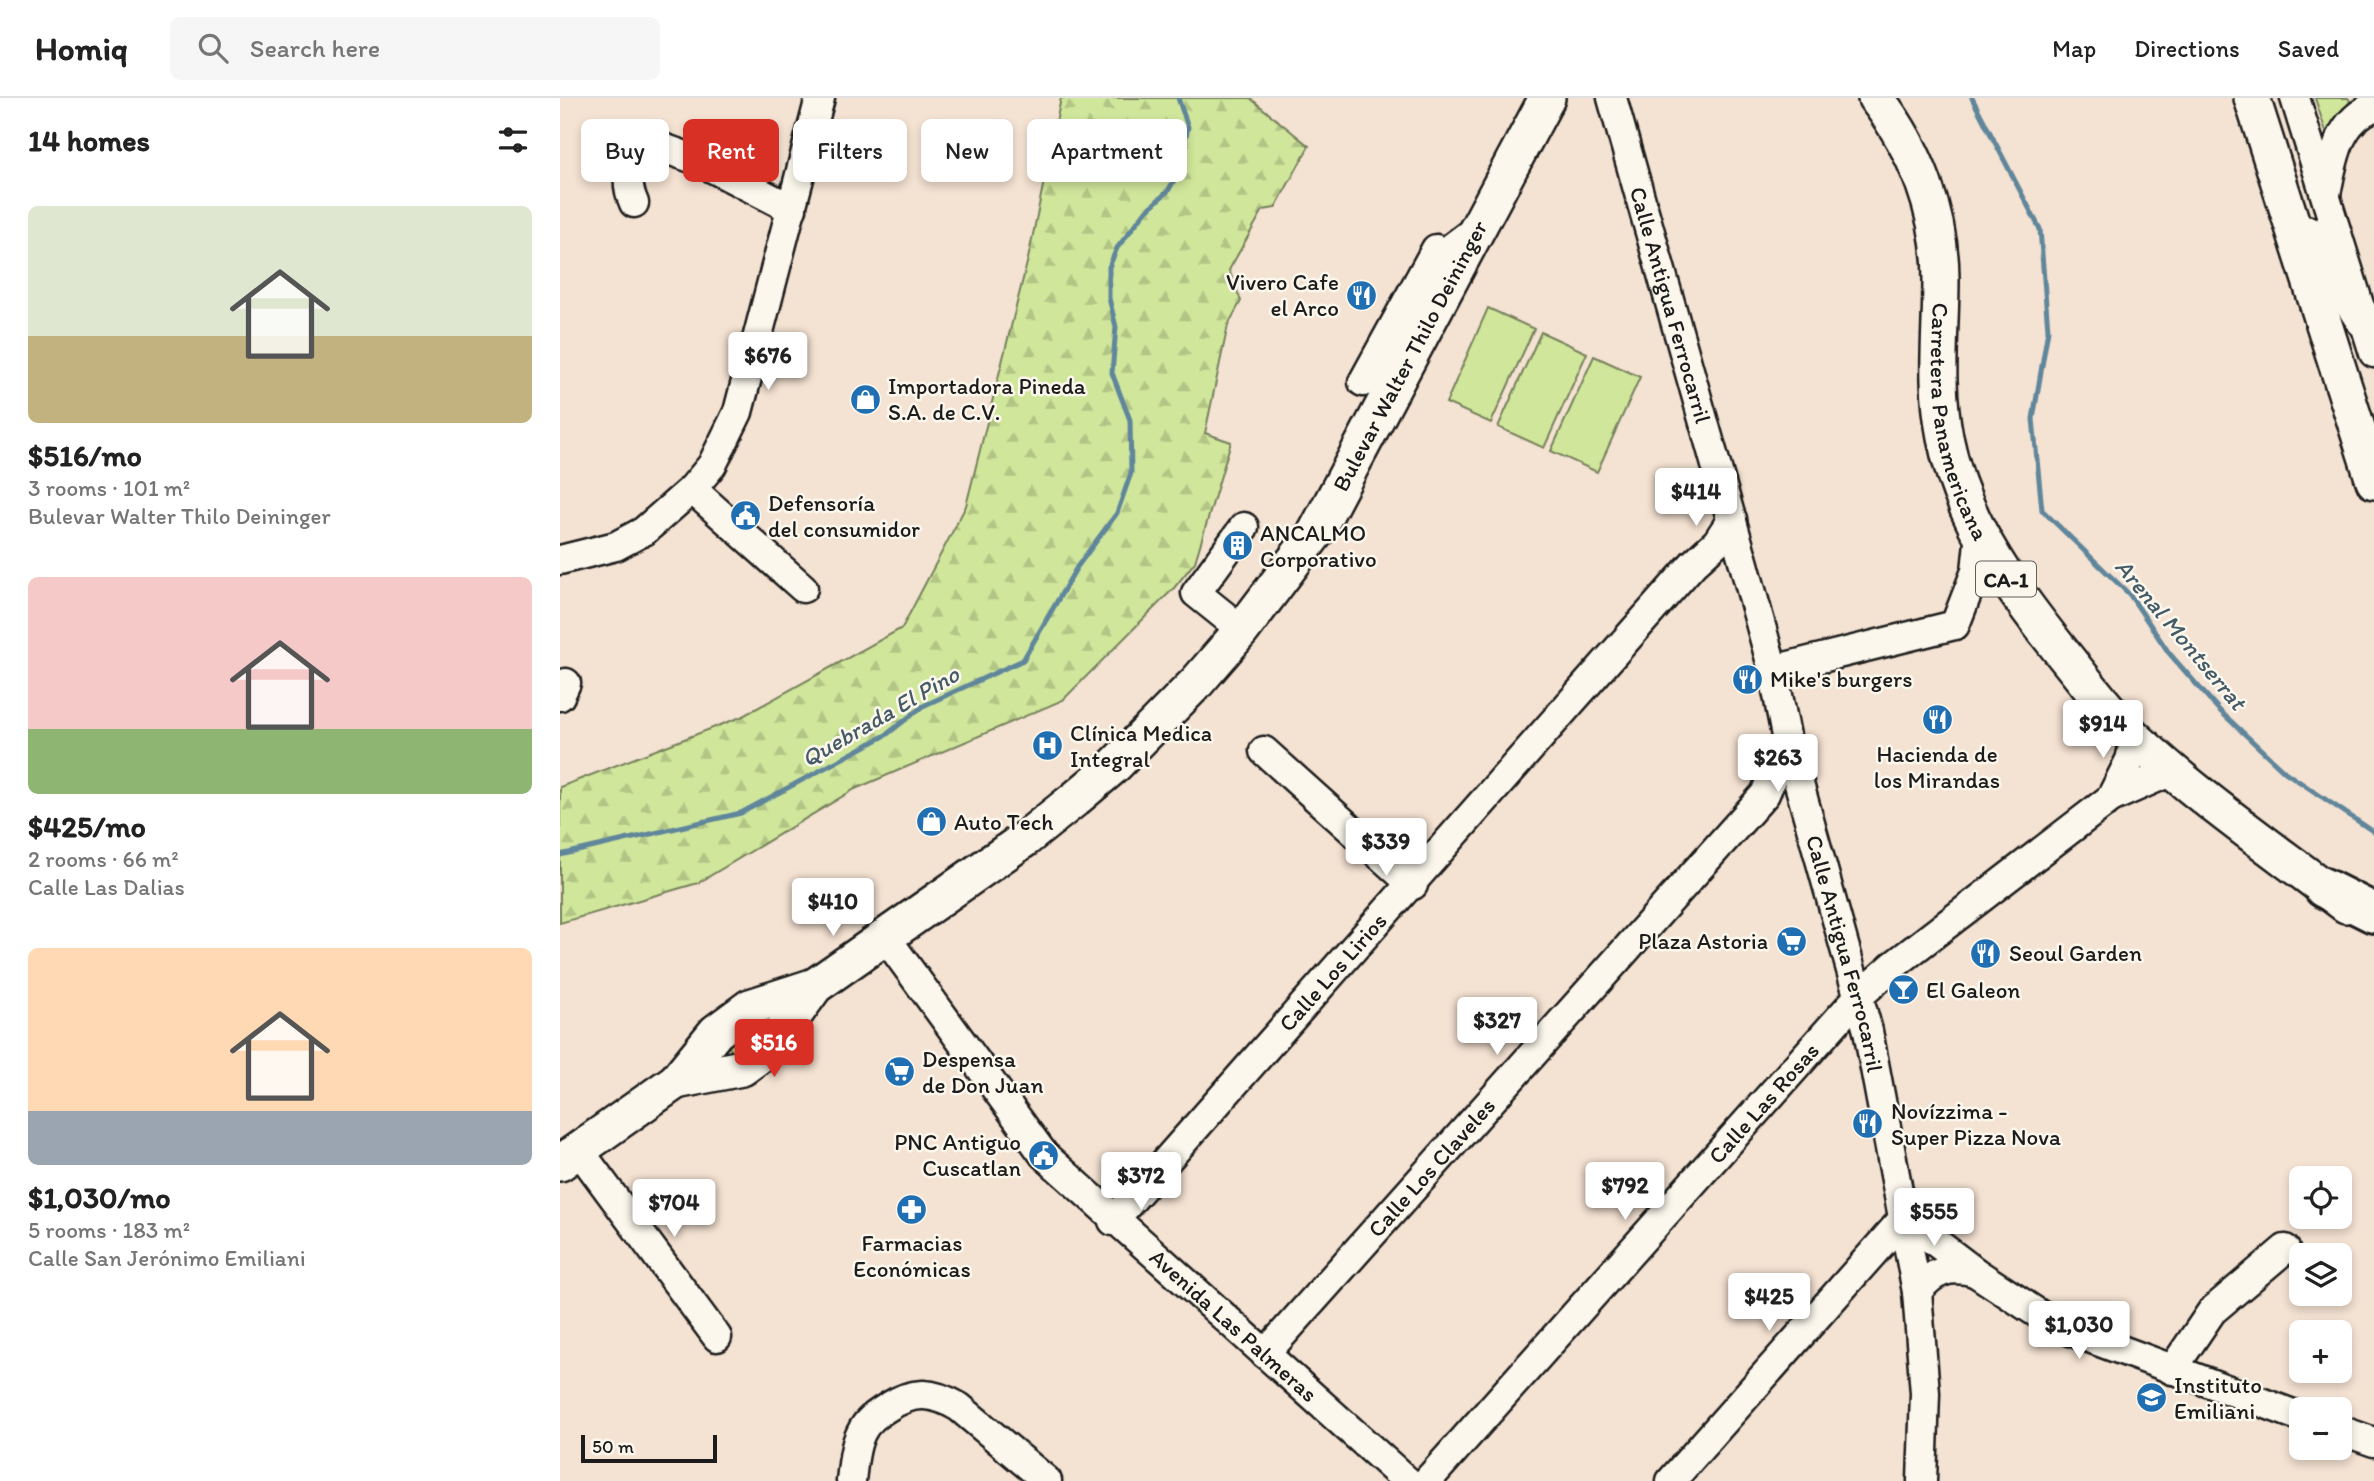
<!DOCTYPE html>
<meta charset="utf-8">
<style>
:root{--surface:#fff;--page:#f6f6f6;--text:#222;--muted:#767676;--line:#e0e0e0;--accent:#d93025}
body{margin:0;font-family:Itim,sans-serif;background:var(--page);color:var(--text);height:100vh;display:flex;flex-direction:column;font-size:26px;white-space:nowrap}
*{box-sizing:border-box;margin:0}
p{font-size:23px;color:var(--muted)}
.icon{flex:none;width:38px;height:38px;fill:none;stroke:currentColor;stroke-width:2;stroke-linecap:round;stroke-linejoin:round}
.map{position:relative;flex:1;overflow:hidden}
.side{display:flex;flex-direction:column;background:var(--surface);width:560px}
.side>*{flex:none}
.hud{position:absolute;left:21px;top:21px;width:665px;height:63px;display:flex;gap:14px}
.buttons{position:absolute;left:1729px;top:1068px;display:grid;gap:14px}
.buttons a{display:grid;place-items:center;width:63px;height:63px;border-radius:10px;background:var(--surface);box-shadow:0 4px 10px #0003;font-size:35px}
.scale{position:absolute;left:21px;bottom:18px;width:136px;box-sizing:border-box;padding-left:7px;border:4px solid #1c1c1c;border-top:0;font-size:19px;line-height:24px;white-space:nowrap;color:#1c1c1c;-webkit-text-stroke:5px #fbf7ec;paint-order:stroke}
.price{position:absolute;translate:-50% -60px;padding:0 16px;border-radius:7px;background:#fff;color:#222;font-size:23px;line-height:46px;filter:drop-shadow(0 2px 4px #0008)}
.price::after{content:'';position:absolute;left:50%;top:42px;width:21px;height:16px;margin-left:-10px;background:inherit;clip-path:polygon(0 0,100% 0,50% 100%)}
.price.on{background:var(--accent);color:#fff}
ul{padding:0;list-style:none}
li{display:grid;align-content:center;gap:14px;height:371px;padding:0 28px}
li span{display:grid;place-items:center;height:217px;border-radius:10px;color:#555}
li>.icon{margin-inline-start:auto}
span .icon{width:126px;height:126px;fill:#fffc;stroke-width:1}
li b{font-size:30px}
h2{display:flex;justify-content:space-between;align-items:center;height:84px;padding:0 28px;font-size:30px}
.pill{padding:0 24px;border-radius:10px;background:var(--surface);box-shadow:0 4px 10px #0003;font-size:24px;line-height:63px}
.pill.on{background:var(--accent);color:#fff}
header{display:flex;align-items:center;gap:42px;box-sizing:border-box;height:98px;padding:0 35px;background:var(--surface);border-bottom:2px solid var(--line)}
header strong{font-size:33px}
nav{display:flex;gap:38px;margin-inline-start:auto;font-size:24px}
.search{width:490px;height:63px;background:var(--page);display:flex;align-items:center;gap:18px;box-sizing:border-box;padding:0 24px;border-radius:10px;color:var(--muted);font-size:26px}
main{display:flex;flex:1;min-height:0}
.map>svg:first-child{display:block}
.grass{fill:#d0e69b;stroke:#76815c;stroke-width:2}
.forest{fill:url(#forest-firs);stroke:#76815c;stroke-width:2}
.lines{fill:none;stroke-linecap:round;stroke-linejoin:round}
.stream{stroke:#61869b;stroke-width:5}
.minor-casing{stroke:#1c1c1c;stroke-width:33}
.major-casing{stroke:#1c1c1c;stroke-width:40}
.highway-casing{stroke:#1c1c1c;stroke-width:44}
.minor{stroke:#fbf7ec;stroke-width:28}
.major{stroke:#fbf7ec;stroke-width:35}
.highway{stroke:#fbf7ec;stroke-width:38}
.labels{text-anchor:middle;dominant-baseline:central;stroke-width:5;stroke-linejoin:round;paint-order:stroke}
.shield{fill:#fbf7ec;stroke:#5f5e5a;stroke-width:2}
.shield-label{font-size:21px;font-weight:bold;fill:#1c1c1c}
.poi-label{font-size:23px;fill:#1c1c1c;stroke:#fbf7ec;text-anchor:start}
.street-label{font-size:23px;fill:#1c1c1c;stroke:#fbf7ec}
.water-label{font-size:24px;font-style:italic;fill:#445a66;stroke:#fbf7ec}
</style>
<header>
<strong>Homiq</strong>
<div class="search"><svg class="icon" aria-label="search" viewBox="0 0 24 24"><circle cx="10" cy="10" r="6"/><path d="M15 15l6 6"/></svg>Search here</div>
<nav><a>Map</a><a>Directions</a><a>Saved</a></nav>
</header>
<main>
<section class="side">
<h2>14 homes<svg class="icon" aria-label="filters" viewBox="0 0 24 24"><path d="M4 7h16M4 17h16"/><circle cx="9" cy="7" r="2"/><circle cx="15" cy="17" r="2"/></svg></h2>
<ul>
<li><span style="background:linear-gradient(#dfe7d0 60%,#c2b280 0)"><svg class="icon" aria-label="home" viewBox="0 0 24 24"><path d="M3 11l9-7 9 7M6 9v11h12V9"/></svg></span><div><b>$516/mo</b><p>3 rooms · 101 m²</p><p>Bulevar Walter Thilo Deininger</p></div></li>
<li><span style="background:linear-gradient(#f6c9c9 70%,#8fb573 0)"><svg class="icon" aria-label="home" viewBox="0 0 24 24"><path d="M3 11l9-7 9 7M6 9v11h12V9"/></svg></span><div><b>$425/mo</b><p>2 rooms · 66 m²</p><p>Calle Las Dalias</p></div></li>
<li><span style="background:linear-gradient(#ffd9b3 75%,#9aa5b1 0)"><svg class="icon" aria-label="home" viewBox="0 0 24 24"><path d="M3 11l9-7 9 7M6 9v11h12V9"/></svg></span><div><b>$1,030/mo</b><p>5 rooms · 183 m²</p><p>Calle San Jerónimo Emiliani</p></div></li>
</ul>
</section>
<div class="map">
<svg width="1814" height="1383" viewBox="0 0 1814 1383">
<defs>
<pattern id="forest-firs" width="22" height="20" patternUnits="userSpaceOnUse" patternTransform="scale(1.75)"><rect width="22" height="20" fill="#d0e69b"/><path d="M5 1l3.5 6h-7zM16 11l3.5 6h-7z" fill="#b2c585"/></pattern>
</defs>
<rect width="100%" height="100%" fill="#f4e2d2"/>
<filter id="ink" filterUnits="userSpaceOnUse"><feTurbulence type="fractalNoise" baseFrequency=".0143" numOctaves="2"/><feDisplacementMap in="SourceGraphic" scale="14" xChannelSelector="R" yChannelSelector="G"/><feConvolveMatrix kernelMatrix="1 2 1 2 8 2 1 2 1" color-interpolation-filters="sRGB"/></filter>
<g filter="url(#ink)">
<path class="grass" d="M 1755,0 L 1788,0 L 1790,3 L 1768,40 Z
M 928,210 L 974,231 L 931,325 L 886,305 Z
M 981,234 L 1027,255 L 984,350 L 938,329 Z
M 1034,258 L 1080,279 L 1037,374 L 991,353 Z
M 195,927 L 201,937 L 173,955 L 166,945 Z"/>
<path class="forest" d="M 501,0 L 690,0 L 749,48 L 715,110 L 703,112 L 669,172 L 681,203 L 668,227 L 645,335 L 671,344 L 635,464 L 614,490 L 503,602 L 295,691 L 138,785 L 0,825 L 0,689 L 181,619 L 342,530 L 406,408 L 468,161 Z"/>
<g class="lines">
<path class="stream" d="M 1412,0 L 1480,131 L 1488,232 L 1473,321 L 1482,412 L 1570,497 L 1609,555 L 1659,612 L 1725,674 L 1814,734
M 0,757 L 181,715 L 326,637 L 363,608 L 463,562 L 517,469 L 557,415 L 571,375 L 570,322 L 552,275 L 556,229 L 549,200 L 549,169 L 557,150 L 586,113 L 608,93 L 618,75 L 628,29 L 618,0"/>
<defs>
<g id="minor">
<path id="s1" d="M 1052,0 L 1184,466 L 1213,572 L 1227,643 L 1308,933 L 1357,1194 L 1365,1295 L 1362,1383"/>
<path d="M 1735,0 L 1814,255"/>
<path d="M 1766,96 C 1773,62 1778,22 1814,9"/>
<path d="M 74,105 C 65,85 68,74 78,56 L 103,50 L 137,62 L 232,111"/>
<path d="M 803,284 L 876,151 L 883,156 L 915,132"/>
<path d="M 132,391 L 243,490"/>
<path d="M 0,462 L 56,448 L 84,433 L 132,391 L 152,367 L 178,314 L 260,0"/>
<path d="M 682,532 L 636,495 L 684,429"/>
<path d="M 1213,572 L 1395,527 L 1416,473 L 1420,435"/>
<path d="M 0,598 L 6,585"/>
<path d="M 704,653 L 853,787"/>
<path d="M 1551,700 L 1570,662 L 1575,641"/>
<path id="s2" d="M 324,837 L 484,1057 L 847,1383"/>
<path d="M 18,1051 L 157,1239"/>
<path id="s3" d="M 553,1123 L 1133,466 L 1157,444 L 1172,421"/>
<path d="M 1357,1194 C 1373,1173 1390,1167 1415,1174"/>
<path id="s4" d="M 705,1256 L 1205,696 L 1227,643"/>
<path d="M 1612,1272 L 1652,1213 L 1725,1151"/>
<path d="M 1780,1332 L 1814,1344"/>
<path d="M 291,1383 C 293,1367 294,1349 301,1335 C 307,1322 317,1316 328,1309 C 354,1292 373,1294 399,1309 L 487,1383"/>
<path id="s5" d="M 867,1383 L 1299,898 L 1334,867 L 1551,700 L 1612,673"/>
<path d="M 1111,1383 L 1344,1120 L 1415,1174 L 1497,1228 L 1741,1319"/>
</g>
<g id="major">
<path id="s6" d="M 1316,0 C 1356,51 1381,116 1381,181 C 1381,237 1374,283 1385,339 C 1402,428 1457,499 1512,567 C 1533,593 1554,621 1578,643 C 1643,703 1716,753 1786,807"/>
<path d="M 1692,0 L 1814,383"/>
<path d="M 1748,136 L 1803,221"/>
<path id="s7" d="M 116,983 L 182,970 L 212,948 L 255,888 L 465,741 L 515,701 L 555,667 L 637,584 L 682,532 L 756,434 L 987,0"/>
<path d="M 0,1065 L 116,983 L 156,934 L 179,917 L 190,909 L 255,888"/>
</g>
<path id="highway" d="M 1764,790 L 1814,815"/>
</defs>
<use href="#minor" class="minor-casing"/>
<use href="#major" class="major-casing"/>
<use href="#highway" class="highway-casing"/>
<use href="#minor" class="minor"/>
<use href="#major" class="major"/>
<use href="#highway" class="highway"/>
</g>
</g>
<defs>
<symbol id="restaurant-disc" viewBox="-11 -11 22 22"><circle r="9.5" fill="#1f6fb2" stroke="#fbf7ec"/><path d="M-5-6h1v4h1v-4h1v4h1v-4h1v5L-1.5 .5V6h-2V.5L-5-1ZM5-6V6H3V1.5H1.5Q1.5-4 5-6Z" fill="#fff"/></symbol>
<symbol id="shop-disc" viewBox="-11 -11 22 22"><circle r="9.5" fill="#1f6fb2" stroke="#fbf7ec"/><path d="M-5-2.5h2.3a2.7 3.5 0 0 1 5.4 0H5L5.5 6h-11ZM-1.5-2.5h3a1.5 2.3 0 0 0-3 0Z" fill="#fff"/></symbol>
<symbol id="civic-disc" viewBox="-11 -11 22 22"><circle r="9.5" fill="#1f6fb2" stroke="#fbf7ec"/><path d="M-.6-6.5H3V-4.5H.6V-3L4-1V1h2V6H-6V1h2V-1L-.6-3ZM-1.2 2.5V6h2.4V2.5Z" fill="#fff"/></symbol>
<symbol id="building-disc" viewBox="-11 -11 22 22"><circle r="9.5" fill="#1f6fb2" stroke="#fbf7ec"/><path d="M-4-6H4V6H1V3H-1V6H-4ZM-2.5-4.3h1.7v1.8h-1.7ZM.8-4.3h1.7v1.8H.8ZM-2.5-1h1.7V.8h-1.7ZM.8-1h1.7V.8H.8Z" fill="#fff"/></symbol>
<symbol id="hospital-disc" viewBox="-11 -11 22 22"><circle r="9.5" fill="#1f6fb2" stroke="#fbf7ec"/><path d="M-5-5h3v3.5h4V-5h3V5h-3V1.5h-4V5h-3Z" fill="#fff"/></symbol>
<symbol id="supermarket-disc" viewBox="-11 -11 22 22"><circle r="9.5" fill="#1f6fb2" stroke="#fbf7ec"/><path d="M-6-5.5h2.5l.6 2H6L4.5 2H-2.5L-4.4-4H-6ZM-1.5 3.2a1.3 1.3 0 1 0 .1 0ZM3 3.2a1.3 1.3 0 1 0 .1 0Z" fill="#fff"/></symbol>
<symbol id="bar-disc" viewBox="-11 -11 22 22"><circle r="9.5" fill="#1f6fb2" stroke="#fbf7ec"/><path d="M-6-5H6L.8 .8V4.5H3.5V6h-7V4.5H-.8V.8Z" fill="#fff"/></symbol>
<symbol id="pharmacy-disc" viewBox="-11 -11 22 22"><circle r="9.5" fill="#1f6fb2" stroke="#fbf7ec"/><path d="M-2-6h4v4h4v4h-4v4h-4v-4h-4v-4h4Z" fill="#fff"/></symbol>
<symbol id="school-disc" viewBox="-11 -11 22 22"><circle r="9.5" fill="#1f6fb2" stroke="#fbf7ec"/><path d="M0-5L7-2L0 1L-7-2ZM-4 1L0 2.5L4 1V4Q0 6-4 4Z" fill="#fff"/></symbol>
</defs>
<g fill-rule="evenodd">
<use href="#restaurant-disc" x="784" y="180" width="35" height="35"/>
<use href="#shop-disc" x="288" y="284" width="35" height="35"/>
<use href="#civic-disc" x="168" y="400" width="35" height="35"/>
<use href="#building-disc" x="660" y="430" width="35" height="35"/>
<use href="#restaurant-disc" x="1170" y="564" width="35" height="35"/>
<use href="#restaurant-disc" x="1360" y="604" width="35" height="35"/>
<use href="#hospital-disc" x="470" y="630" width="35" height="35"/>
<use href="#shop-disc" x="354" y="706" width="35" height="35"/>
<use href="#supermarket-disc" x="1214" y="826" width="35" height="35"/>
<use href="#restaurant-disc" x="1408" y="838" width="35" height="35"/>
<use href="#bar-disc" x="1326" y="874" width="35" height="35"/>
<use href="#supermarket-disc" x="322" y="956" width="35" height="35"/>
<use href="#restaurant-disc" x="1290" y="1008" width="35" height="35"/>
<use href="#civic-disc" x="466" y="1040" width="35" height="35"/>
<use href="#pharmacy-disc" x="334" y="1094" width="35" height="35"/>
<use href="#school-disc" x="1574" y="1282" width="35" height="35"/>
</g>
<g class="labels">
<rect class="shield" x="1416" y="463.5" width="60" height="35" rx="5"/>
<g class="shield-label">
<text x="1446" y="481">CA-1</text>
</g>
<g class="poi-label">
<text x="779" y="184" text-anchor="end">Vivero Cafe<tspan x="779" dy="26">el Arco</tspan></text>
<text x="328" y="288">Importadora Pineda<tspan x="328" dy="26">S.A. de C.V.</tspan></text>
<text x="208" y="405">Defensoría<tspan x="208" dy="26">del consumidor</tspan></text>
<text x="700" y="435">ANCALMO<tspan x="700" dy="26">Corporativo</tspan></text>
<text x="1210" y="581">Mike's burgers</text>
<text x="510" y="635">Clínica Medica<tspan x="510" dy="26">Integral</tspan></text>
<text x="1377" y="656" text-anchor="middle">Hacienda de<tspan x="1377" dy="26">los Mirandas</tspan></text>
<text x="394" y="724">Auto Tech</text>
<text x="1208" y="843" text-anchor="end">Plaza Astoria</text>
<text x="1449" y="855">Seoul Garden</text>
<text x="1366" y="892">El Galeon</text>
<text x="362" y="961">Despensa<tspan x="362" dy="26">de Don Juan</tspan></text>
<text x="1331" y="1013">Novízzima -<tspan x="1331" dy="26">Super Pizza Nova</tspan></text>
<text x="461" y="1044" text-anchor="end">PNC Antiguo<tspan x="461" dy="26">Cuscatlan</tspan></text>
<text x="352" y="1145" text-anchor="middle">Farmacias<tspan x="352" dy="26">Económicas</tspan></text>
<text x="1614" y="1287">Instituto<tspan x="1614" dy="26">Emiliani</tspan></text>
</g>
<g class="street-label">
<text stroke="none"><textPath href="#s1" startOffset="215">Calle Antigua Ferrocarril</textPath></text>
<text stroke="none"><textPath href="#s7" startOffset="1059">Bulevar Walter Thilo Deininger</textPath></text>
<text stroke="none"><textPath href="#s6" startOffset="341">Carretera Panamericana</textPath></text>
<text stroke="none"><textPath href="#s1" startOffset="887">Calle Antigua Ferrocarril</textPath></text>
<text stroke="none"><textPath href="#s3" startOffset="332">Calle Los Lirios</textPath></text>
<text stroke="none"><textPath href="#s5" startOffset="506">Calle Las Rosas</textPath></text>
<text stroke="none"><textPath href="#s4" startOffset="250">Calle Los Claveles</textPath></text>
<text stroke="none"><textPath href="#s2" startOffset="527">Avenida Las Palmeras</textPath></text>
</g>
<g class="water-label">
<text transform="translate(1621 536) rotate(50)">Arenal Montserrat</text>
<text transform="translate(320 618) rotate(-30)">Quebrada El Pino</text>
</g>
</g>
</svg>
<div class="buttons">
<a><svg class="icon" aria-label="locate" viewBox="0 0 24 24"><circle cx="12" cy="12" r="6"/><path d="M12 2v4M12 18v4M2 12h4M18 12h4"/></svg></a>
<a><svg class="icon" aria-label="layers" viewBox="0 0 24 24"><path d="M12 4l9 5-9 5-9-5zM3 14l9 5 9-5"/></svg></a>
<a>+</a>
<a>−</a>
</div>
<div class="scale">50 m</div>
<b class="price" style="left:208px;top:294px">$676</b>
<b class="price" style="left:1136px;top:430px">$414</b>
<b class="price" style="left:1543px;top:662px">$914</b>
<b class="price" style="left:1218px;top:696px">$263</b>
<b class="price" style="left:826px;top:780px">$339</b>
<b class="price" style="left:273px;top:840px">$410</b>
<b class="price" style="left:937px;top:959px">$327</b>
<b class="price on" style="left:214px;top:981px">$516</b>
<b class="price" style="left:581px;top:1114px">$372</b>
<b class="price" style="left:1065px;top:1124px">$792</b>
<b class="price" style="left:114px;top:1141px">$704</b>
<b class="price" style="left:1374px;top:1150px">$555</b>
<b class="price" style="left:1209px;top:1235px">$425</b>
<b class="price" style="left:1519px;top:1263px">$1,030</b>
<div class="hud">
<a class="pill">Buy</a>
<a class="pill on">Rent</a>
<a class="pill">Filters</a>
<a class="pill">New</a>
<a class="pill">Apartment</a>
</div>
</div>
</main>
